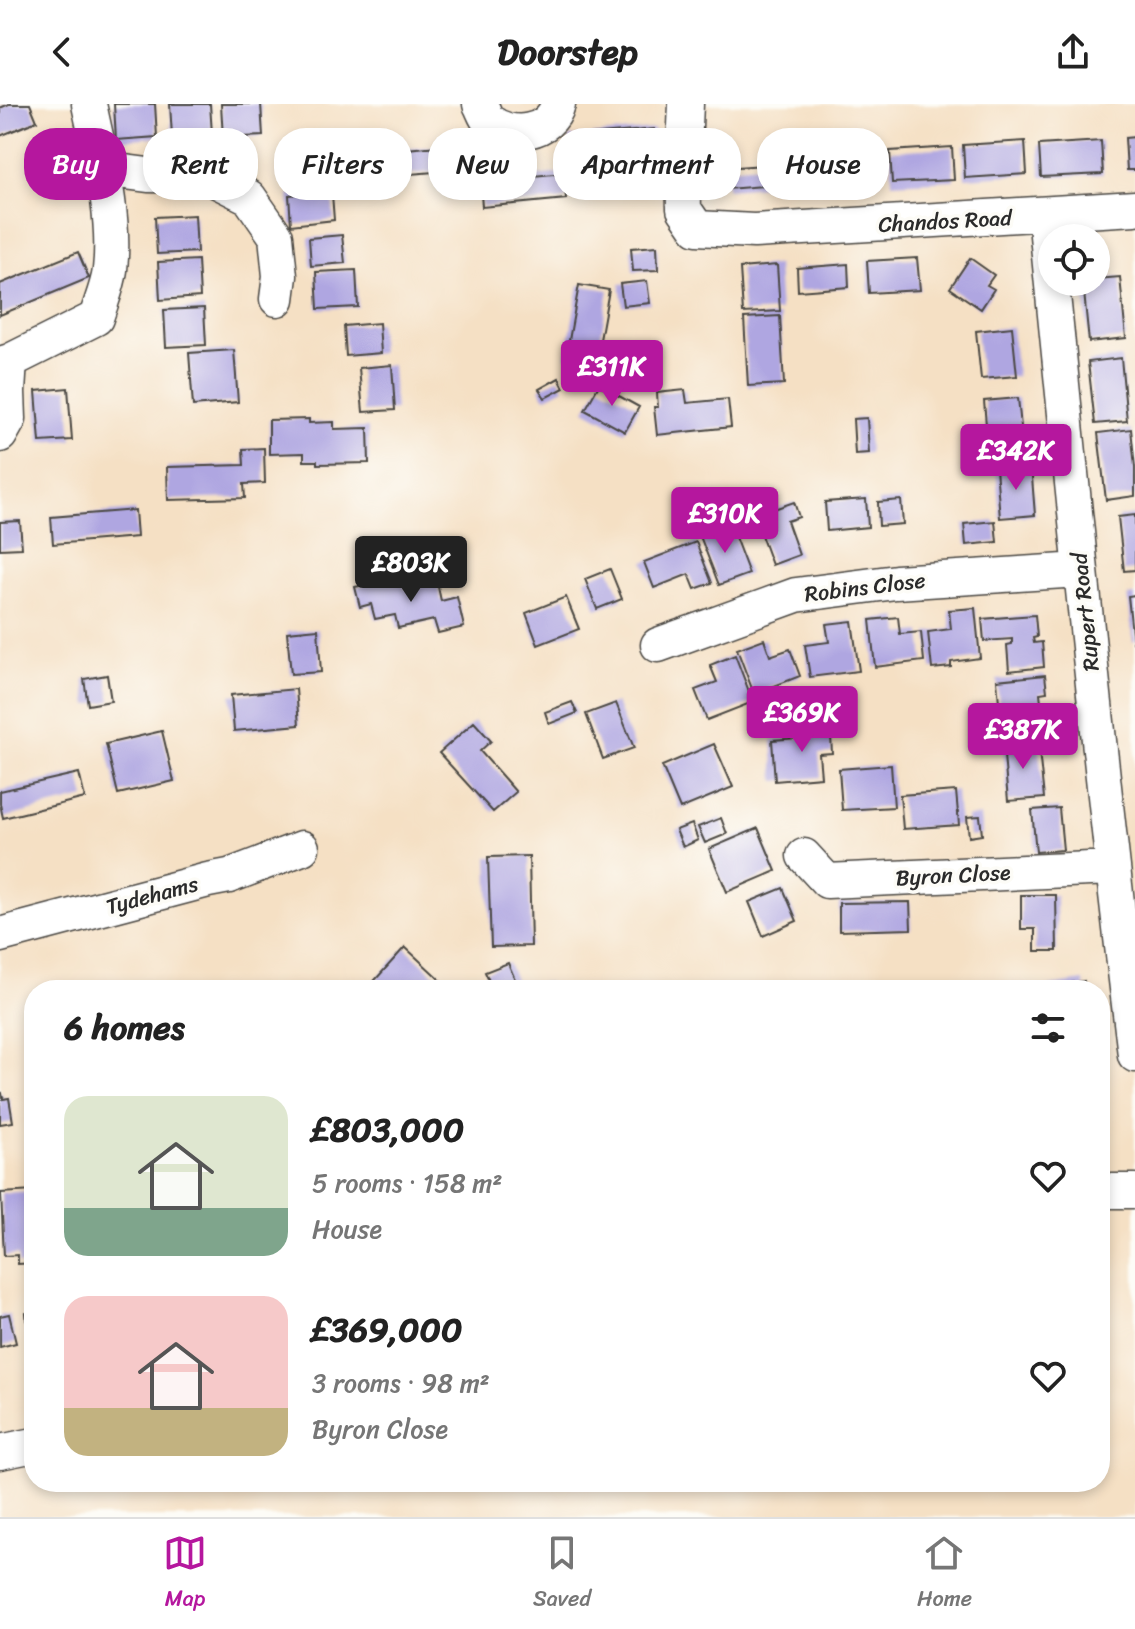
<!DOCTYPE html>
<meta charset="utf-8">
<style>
:root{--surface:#fff;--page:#f6f6f6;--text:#222;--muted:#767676;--line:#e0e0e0;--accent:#b5179e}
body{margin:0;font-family:Sriracha,sans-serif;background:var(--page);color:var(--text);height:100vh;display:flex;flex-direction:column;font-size:30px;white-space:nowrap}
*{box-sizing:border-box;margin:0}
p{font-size:26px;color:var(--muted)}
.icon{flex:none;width:44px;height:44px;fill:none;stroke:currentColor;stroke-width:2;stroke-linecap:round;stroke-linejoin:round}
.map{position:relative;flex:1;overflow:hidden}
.details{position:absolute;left:24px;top:876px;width:1086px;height:512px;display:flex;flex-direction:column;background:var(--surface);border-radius:32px;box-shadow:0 4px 12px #0003}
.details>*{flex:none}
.top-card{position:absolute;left:24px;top:24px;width:1088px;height:72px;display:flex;gap:16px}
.controls{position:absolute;left:1038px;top:120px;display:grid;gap:16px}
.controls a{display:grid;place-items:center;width:72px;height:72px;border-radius:50%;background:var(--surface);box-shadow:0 4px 12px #0003;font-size:40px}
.price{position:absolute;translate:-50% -68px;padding:0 18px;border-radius:8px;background:var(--accent);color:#fff;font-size:26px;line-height:52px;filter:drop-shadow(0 2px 4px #0008)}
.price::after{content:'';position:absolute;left:50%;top:48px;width:24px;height:18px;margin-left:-12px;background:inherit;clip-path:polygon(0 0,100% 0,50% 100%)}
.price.current{background:#222;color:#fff}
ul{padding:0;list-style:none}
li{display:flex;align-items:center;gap:24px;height:200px;padding:0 40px}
li span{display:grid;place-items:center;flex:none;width:224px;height:160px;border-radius:24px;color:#555}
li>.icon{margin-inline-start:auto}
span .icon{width:96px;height:96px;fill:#fffc;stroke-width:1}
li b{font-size:34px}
h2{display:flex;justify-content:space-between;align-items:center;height:96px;padding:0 40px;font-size:34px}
.pill{padding:0 28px;border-radius:32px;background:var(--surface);box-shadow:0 4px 12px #0003;font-size:28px;line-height:72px}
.pill.current{background:var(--accent);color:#fff}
header{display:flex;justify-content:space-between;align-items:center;height:104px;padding:0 40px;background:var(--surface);font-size:36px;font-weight:800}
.dock{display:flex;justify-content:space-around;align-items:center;height:112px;border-top:2px solid var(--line);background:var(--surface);font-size:22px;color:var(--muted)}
.dock a{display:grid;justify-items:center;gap:4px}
.dock .current{color:var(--accent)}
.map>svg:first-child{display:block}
.building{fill:#afa6e1}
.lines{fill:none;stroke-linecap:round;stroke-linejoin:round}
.minor-casing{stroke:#494642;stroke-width:37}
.minor{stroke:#fff;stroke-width:34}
.labels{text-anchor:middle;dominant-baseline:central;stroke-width:7;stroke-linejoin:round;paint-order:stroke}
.street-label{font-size:22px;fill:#2b2b2b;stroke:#fdfcf7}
</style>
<header><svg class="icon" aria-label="back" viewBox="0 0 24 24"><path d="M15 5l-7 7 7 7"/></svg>Doorstep<svg class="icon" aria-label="share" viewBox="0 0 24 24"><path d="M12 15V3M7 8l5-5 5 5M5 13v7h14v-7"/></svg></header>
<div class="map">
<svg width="1135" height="1413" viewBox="0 0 1135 1413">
<rect width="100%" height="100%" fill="#fdfcf7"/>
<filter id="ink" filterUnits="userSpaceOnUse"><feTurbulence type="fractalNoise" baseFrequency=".0125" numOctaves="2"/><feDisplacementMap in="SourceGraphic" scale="16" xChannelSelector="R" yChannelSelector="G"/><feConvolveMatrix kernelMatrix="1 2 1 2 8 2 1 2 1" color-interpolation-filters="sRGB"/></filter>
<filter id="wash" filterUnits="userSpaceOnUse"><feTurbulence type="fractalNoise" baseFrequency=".006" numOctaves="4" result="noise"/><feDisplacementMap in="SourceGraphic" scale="32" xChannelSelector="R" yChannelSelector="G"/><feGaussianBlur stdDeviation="1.8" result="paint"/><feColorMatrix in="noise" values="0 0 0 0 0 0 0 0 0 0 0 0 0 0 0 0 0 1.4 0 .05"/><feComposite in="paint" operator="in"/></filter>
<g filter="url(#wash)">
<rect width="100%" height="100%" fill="#f5e0c4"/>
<g id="blocks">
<path class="building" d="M 9,0 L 30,0 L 37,17 L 0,32 L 0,4 Z
M 114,0 L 155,0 L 157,33 L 116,36 Z
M 170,0 L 210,0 L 212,30 L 172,32 Z
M 221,0 L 261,0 L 263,32 L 223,34 Z
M 654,25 L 656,51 L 571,58 L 569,33 Z
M 325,30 L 327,63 L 293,65 L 290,32 Z
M 1135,33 L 1135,66 L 1127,66 L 1125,34 Z
M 1025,37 L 1027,70 L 965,74 L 963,41 Z
M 1101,37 L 1103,70 L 1041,73 L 1039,41 Z
M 469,39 L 471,65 L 398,71 L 396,46 Z
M 952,43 L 954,76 L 892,79 L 890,47 Z
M 878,48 L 880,79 L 849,81 L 848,50 Z
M 836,52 L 838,80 L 783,84 L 781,57 Z
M 775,60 L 777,81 L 727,85 L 725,64 Z
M 564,69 L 566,95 L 482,103 L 480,77 Z
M 331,77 L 334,116 L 291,121 L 289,91 L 299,90 L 298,79 Z
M 195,111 L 197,148 L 157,150 L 155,113 Z
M 342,131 L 345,159 L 311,162 L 309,134 Z
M 657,142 L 658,166 L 633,167 L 631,144 Z
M 78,148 L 89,174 L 0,211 L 0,180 Z
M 917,154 L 920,186 L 869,189 L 867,157 Z
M 970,154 L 994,171 L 987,181 L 994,185 L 981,205 L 950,184 Z
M 198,156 L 200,193 L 160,196 L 158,158 Z
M 848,160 L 849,183 L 798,187 L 797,164 Z
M 777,161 L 780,207 L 743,209 L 740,164 Z
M 356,166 L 358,203 L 318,205 L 316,168 Z
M 1120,173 L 1126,234 L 1089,238 L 1083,178 L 1096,178 L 1096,175 Z
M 647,177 L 650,199 L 623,202 L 620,180 Z
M 579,181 L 609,186 L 596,258 L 566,253 Z
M 204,204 L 206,241 L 166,243 L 164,206 Z
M 780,212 L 784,280 L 748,282 L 744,214 Z
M 379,219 L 381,249 L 346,252 L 344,222 Z
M 1012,223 L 1017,272 L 981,275 L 976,227 Z
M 234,246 L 238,298 L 193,302 L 189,249 Z
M 1121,254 L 1127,317 L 1095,320 L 1088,258 Z
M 392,261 L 395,306 L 363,308 L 359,264 Z
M 559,274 L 564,284 L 545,294 L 539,285 Z
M 599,281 L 639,303 L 625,328 L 585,306 Z
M 68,284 L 72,336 L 40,338 L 36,287 Z
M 685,286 L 687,299 L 728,295 L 731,323 L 657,331 L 654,303 L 658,303 L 657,289 Z
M 1018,294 L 1023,342 L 988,345 L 984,297 Z
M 867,314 L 869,349 L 855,350 L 853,315 Z
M 309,315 L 309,319 L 334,318 L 334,325 L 368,324 L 369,359 L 317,360 L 317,357 L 304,357 L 304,349 L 269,350 L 269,316 Z
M 1131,325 L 1135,363 L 1135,392 L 1106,396 L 1098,329 Z
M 264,344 L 265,379 L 244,380 L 245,394 L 168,396 L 167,363 L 244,361 L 243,345 Z
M 1031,361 L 1035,411 L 1000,414 L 996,364 Z
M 866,395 L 868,423 L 827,427 L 825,398 Z
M 901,396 L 903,420 L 879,422 L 878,398 Z
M 794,398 L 799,413 L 787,417 L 799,451 L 772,461 L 754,412 Z
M 135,406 L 137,433 L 53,440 L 51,413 Z
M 1135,411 L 1135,466 L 1124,467 L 1118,413 Z
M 20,417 L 22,444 L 0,445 L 0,418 Z
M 995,417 L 997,438 L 966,441 L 964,420 Z
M 730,420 L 749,470 L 719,481 L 700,432 Z
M 696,438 L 712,479 L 695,485 L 689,470 L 654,484 L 644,458 Z
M 610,465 L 622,495 L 597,505 L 585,475 Z
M 402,472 L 405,485 L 437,478 L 441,497 L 457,493 L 464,523 L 438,529 L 434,516 L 398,524 L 395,511 L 375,515 L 371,500 L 360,503 L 355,483 Z
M 1135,491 L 1135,537 L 1133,538 L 1128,492 Z
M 566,493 L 579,525 L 538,541 L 526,509 Z
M 975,504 L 980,554 L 951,558 L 951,563 L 932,565 L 928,528 L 951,525 L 949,506 Z
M 1035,511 L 1037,533 L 1033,534 L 1034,539 L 1042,538 L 1044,563 L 1009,567 L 1007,541 L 1012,540 L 1012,535 L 984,537 L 982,515 Z
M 898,513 L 900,530 L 921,528 L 924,557 L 875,563 L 870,516 Z
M 852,517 L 859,567 L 810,573 L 805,541 L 829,538 L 826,520 Z
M 318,525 L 321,568 L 291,570 L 287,528 Z
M 764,535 L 770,552 L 790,545 L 800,572 L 754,590 L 737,545 Z
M 735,551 L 753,598 L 707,616 L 695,586 L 717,578 L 710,561 Z
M 107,571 L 111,597 L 88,601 L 84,575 Z
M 1045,571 L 1047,588 L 1040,589 L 1041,598 L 1034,599 L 1037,630 L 1002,633 L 997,576 Z
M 296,585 L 299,621 L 234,627 L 231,591 Z
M 572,598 L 577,609 L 549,620 L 545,608 Z
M 616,599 L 634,644 L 603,655 L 586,610 Z
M 830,616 L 832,649 L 819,650 L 821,673 L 775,677 L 772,636 L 813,633 L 812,618 Z
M 474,618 L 491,637 L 480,647 L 516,688 L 493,708 L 439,649 Z
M 162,627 L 174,677 L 118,690 L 106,640 Z
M 1038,637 L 1044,694 L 1008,697 L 1003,640 Z
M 714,640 L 733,683 L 680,705 L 662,662 Z
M 891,661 L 894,703 L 842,706 L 839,665 Z
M 79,669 L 85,694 L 3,714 L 0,700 L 0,687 Z
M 956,687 L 959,721 L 903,725 L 900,691 Z
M 1059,704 L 1063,746 L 1036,748 L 1032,706 Z
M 980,712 L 982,731 L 969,733 L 967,713 Z
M 721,714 L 727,730 L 705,739 L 698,723 Z
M 692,720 L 698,736 L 683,743 L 676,726 Z
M 758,724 L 776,767 L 727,788 L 709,745 Z
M 529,752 L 531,842 L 491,843 L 488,753 Z
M 783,784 L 797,817 L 763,832 L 749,798 Z
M 1021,791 L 1056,791 L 1057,847 L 1035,847 L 1035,825 L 1021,825 Z
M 910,798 L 911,825 L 839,827 L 839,799 Z
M 405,843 L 449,884 L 447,886 L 422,886 L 416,881 L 411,886 L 366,886 Z
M 508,859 L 517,880 L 549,878 L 549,886 L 493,886 L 485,868 Z
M 1084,877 L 1085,886 L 1045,886 L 1044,883 Z
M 2,989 L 3,995 L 9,994 L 13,1018 L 0,1020 L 0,990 Z
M 34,1087 L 34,1159 L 18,1160 L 18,1151 L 4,1152 L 1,1089 Z
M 34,1208 L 34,1240 L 29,1240 L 26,1209 Z
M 9,1210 L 16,1239 L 0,1243 L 0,1212 Z"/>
</g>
</g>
<g filter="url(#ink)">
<use href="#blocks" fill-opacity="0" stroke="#494642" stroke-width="2"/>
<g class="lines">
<defs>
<path id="minor" d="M 480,0 C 483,5 485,13 489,17 C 510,35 551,30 558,0
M 686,0 L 683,67 L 684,105 L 697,124 L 754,127 L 1135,104
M 102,65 L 148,71 L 207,72 L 249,93 L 276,132 L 280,172 L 277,195
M 1045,111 C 1073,391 1101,672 1135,951
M 0,260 L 10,257 L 96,214 C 101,198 108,182 110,166 C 116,111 100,53 89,0
M 0,331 L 9,315 L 8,288 L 10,257
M 658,541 L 796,491 L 896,478 L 1080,466
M 804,752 L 827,777 L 1112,764
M 0,831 L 208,776 L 229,772 L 302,744
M 1100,1087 L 1135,1087
M 0,1348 L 34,1341"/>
</defs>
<use href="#minor" class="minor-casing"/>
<use href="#minor" class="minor"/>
</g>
</g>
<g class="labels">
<g class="street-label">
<text transform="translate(945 117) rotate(-3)">Chandos Road</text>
<text transform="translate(865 483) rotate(-7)">Robins Close</text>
<text transform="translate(1085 508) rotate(-96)">Rupert Road</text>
<text transform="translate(953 771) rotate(-3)">Byron Close</text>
<text transform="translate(152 791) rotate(-15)">Tydehams</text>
</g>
</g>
</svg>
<div class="controls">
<a><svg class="icon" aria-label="locate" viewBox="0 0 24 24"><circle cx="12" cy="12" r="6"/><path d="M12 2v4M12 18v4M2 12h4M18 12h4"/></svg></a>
</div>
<b class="price" style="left:612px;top:304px">£311K</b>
<b class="price" style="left:1016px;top:388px">£342K</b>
<b class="price" style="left:725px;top:451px">£310K</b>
<b class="price current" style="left:411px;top:500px">£803K</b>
<b class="price" style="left:802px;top:650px">£369K</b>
<b class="price" style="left:1023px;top:667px">£387K</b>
<div class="top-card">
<a class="pill current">Buy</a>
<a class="pill">Rent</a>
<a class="pill">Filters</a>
<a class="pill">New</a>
<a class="pill">Apartment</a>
<a class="pill">House</a>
</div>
<section class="details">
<h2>6 homes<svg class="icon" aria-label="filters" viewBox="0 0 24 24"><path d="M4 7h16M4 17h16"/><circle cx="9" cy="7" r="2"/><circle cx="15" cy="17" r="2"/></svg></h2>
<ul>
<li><span style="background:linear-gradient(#dfe7d0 70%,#7fa58c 0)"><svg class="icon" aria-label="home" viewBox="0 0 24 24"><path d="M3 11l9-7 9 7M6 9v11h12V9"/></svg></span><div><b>£803,000</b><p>5 rooms · 158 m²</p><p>House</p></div><svg class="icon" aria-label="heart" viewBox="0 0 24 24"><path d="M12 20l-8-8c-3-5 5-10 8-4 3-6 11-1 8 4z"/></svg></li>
<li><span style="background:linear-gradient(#f6c9c9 70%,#c2b280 0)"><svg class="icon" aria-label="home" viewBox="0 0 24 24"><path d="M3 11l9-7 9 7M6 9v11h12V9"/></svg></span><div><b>£369,000</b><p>3 rooms · 98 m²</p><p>Byron Close</p></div><svg class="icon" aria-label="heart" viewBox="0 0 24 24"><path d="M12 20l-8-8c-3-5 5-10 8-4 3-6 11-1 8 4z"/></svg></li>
</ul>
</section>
</div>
<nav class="dock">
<a class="current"><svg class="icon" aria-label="map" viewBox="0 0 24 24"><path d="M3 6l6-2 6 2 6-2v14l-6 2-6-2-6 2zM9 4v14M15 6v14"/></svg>Map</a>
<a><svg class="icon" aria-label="saved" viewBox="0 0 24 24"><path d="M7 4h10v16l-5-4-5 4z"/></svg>Saved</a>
<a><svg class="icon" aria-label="home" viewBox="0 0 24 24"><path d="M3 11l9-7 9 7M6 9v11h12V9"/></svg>Home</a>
</nav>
